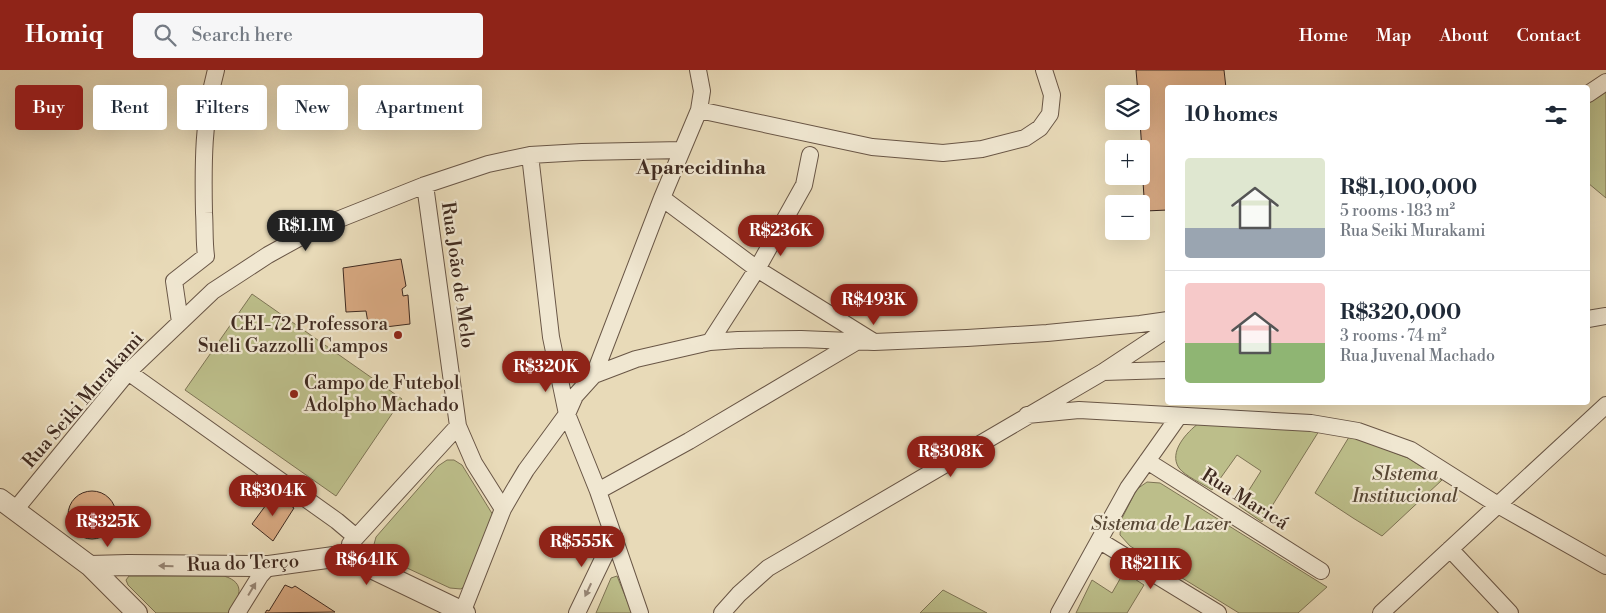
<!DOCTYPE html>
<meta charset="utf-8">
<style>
:root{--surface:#fff;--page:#f6f6f7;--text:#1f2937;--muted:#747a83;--line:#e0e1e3;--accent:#8f2418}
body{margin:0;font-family:"Libre Bodoni",serif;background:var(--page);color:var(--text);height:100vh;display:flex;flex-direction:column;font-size:19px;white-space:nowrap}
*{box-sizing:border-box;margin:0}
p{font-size:16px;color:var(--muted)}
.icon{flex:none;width:28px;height:28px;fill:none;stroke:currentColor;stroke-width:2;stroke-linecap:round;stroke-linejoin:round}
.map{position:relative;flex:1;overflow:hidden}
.details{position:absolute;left:1165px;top:15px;width:425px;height:320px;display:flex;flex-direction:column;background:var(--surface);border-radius:5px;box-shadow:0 5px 20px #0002}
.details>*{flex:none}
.guide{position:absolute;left:15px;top:15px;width:475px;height:45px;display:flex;gap:10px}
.tools{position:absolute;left:1105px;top:15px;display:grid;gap:10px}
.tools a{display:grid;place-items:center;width:45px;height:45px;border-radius:5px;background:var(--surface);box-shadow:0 5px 20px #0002;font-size:25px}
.price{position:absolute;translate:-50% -42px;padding:0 11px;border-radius:18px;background:var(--accent);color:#fff;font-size:16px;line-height:32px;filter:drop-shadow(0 1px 2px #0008)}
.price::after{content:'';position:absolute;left:50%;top:30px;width:15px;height:11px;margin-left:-8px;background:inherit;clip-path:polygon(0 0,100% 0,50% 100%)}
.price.on{background:#222;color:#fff}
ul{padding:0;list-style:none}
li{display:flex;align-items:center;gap:15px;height:125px;padding:0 20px}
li+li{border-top:1px solid var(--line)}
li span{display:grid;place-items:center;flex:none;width:140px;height:100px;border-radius:5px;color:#555}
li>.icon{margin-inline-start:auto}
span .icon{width:60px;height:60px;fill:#fffc;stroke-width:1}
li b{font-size:21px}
h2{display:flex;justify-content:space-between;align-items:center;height:60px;padding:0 20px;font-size:21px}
.chip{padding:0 18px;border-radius:5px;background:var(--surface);box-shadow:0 5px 20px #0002;font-size:18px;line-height:45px}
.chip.on{background:var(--accent);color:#fff}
header{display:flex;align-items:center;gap:30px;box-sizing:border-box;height:70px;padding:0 25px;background:var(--accent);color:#fff}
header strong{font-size:24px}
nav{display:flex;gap:28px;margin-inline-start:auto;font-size:18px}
.search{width:350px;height:45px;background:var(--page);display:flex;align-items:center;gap:12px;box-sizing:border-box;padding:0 18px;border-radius:5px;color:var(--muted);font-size:19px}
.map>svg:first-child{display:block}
.green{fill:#bcbe8a;stroke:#7e7455}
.building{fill:#d8a982;stroke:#3f2a20}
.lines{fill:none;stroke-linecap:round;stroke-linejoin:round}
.minor-casing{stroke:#695646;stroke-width:18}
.tertiary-casing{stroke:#695646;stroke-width:22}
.minor{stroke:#f0e7d1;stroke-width:16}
.tertiary{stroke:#f0e7d1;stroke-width:20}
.oneway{fill:#988878}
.poi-dot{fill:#8f2418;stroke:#f0e7d1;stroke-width:2}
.labels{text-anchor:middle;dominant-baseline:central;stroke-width:4.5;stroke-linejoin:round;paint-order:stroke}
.street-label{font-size:19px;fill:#3f2a20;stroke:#f0e7d1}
.poi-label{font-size:19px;fill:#3f2a20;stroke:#f0e7d1;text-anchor:end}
.park-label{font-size:19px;font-style:italic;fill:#584835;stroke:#f0e7d1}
.neighbourhood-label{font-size:20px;font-weight:bold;fill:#3f2a20;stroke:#f0e7d1}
</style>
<header>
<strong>Homiq</strong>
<div class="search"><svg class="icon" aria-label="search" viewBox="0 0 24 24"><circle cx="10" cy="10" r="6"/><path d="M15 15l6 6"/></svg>Search here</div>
<nav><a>Home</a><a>Map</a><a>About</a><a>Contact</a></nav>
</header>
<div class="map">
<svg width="1606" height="543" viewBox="0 0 1606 543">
<rect width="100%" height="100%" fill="#e8dab8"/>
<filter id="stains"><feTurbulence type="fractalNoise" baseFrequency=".004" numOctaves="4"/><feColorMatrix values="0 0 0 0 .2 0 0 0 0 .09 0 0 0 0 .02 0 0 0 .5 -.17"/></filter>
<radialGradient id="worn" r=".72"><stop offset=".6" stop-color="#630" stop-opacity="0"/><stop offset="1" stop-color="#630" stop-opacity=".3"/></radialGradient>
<path class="green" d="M 1606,20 L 1606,128 L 1588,113 L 1588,31 Z
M 252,224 L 402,329 L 336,426 L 185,320 Z
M 1199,353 L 1319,361 L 1262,452 L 1239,436 L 1261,401 L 1237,385 L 1212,420 C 1203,414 1185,406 1179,398 C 1168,382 1187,362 1199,353 Z
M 1349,367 L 1359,369 L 1408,388 L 1442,410 L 1382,466 L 1353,448 L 1315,423 Z
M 447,390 L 454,390 L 462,395 L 493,445 L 468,513 L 461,519 L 450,518 L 379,485 L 373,478 L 376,467 L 438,396 Z
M 1147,412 L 1160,413 L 1327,517 L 1298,543 L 1239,543 L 1130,476 L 1120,465 L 1121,450 L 1137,419 Z
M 1124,502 L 1144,515 L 1127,543 L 1076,543 L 1092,510 L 1112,523 Z
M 129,506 L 224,506 C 247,513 239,528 230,543 L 156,543 L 128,515 L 126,510 Z
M 617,506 L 632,543 L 596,543 L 611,508 Z
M 943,520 L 987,543 L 920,543 Z"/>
<path class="building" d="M 1136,0 L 1224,0 L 1226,18 L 1168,18 L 1168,140 L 1145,141 L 1143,112 L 1136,112 L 1135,106 L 1141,106 L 1142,82 L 1140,51 L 1141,51 L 1141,24 L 1138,24 Z
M 401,189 L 406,216 L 402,219 L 403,226 L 408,225 L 410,254 L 369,259 L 366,241 L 346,242 L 343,198 Z
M68 445a24 24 0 1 1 48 0a24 24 0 1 1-48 0Z
M 274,424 L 294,438 L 273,471 L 252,454 Z
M 285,515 L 292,518 L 295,516 L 335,542 L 265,543 L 267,540 L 269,541 Z"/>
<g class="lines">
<defs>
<path id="minor" d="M 1588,24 L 1606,12
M 699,40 L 872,77 L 943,83 L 982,79 L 1025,68 L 1040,58 L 1050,44 L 1052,25 L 1044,0
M 530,85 L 551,267 L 567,344 L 598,421 L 640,543
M 425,115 L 458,356 L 474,393 L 503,439
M 662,128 L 757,199 L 874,272
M 1588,249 L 1606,246
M 180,252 L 174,211 L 206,186 C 204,171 205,157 204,143 C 203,95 203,47 216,0
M 710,272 L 757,199 L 804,115 L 810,85
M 128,302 L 337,451 L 356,467
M 1103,302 L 1168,300
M 594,305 L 636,289 L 710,272 L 738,270 L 801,269 L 874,272 L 967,268 L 1047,263 L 1140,254 L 1168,250
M 1027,345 L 1079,340 L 1311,353 L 1358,361 L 1411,380 L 1498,435 L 1606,496
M 1147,391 L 1321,501
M 598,421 L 689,371 L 856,272
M 15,440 L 128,302 L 213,221 L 268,185 L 317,158 L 425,115 L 488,94 L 530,85 L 582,82 L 682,80
M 1100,471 L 1218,543
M 350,474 L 458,356
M 1450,479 L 1510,543
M 237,543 L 260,506 L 269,496
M 462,543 L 503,439 L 514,420 L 526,400 L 567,344 L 575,326 L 594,305 L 662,128 L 699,40 L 702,21 L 698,0
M 577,543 L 614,466
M 722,543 L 739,524 L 768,498 L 1103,302 L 1168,259
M 1059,543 L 1128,418 L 1179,346
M 1381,543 L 1606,335"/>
<path id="tertiary" d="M 0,429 L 90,496 L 137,543
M 90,496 L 128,495 L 269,496 L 341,486 L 365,495 L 465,543"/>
</defs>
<use href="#minor" class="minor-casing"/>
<use href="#tertiary" class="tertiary-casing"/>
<use href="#minor" class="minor"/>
<use href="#tertiary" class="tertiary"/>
</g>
<defs><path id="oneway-solid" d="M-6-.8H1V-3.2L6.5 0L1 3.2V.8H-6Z" transform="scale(1.25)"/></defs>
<g class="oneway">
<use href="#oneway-solid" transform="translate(166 496) rotate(-179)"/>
<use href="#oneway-solid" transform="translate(252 519) rotate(-59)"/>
<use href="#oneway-solid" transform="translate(588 520) rotate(115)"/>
</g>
<g class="poi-dot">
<circle cx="398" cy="265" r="5"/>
<circle cx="294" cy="324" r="5"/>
</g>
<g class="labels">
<g class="street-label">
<text transform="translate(458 205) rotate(82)">Rua João de Melo</text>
<text transform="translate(83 330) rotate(-49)">Rua Seiki Murakami</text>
<text transform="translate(1245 429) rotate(32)">Rua Maricá</text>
<text transform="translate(243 493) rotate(-2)">Rua do Terço</text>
</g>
<g class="poi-label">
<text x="388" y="254">CEI-72 Professora<tspan x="388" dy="22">Sueli Gazzolli Campos</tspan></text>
<text x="304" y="313" text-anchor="start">Campo de Futebol<tspan x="304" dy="22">Adolpho Machado</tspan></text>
</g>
<g class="park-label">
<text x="1405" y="404">SIstema<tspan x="1405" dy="22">Institucional</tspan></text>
<text x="1161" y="454">Sistema de Lazer</text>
</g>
<g class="neighbourhood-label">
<text x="701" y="98">Aparecidinha</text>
</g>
</g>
<rect width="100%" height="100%" filter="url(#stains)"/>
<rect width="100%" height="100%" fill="url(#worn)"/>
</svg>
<div class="tools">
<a><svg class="icon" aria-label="layers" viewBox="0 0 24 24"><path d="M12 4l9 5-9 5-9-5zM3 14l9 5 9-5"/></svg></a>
<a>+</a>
<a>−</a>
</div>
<b class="price on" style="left:306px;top:182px">R$1.1M</b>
<b class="price" style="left:781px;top:187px">R$236K</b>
<b class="price" style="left:874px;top:256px">R$493K</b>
<b class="price" style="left:546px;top:323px">R$320K</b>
<b class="price" style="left:951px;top:408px">R$308K</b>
<b class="price" style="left:273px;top:447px">R$304K</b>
<b class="price" style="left:108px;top:478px">R$325K</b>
<b class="price" style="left:582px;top:498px">R$555K</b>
<b class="price" style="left:367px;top:516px">R$641K</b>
<b class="price" style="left:1151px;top:520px">R$211K</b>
<div class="guide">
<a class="chip on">Buy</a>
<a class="chip">Rent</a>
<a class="chip">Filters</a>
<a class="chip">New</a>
<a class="chip">Apartment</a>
</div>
<section class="details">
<h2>10 homes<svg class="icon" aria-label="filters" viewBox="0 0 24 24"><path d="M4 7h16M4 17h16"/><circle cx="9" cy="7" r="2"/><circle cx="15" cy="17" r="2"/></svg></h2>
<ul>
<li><span style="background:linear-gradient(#dfe7d0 70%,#9aa5b1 0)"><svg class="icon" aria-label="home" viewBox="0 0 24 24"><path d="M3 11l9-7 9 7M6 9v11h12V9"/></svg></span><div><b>R$1,100,000</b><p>5 rooms · 183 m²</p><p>Rua Seiki Murakami</p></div></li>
<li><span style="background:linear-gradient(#f6c9c9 60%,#8fb573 0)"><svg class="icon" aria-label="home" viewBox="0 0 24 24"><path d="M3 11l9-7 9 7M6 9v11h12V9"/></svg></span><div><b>R$320,000</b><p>3 rooms · 74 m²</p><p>Rua Juvenal Machado</p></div></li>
</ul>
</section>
</div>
